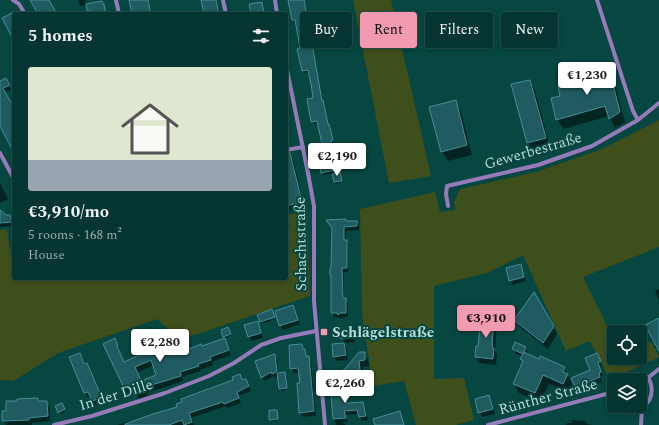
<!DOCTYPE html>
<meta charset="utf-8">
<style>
:root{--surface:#043531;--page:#12403d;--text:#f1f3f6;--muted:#97abab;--line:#25504d;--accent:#f29aaf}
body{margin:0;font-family:Spectral,serif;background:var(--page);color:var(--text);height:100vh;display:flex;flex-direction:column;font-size:15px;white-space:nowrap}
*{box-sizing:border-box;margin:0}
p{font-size:13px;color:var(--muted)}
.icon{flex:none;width:22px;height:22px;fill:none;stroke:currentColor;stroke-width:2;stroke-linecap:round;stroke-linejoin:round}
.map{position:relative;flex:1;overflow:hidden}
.drawer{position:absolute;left:12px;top:12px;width:276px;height:268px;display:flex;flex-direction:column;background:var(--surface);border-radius:4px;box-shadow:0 2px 6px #0003,0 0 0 1px var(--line)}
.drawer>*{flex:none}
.top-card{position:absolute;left:300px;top:12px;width:299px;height:36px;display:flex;gap:8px}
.fabs{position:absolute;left:607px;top:325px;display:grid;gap:8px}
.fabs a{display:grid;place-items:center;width:40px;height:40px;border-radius:4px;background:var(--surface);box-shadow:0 2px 6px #0003,0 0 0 1px var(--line);font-size:20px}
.price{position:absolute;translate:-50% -34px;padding:0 9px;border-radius:4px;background:#fff;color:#222;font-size:13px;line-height:26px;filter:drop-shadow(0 1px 2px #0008)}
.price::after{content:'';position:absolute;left:50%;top:24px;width:12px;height:9px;margin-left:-6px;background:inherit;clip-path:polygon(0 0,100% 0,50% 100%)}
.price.active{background:var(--accent);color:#111}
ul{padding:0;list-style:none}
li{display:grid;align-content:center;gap:8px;height:212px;padding:0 16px}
li span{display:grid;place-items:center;height:124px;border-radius:4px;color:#555}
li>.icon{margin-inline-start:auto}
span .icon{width:72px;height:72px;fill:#fffc;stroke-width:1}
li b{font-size:17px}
h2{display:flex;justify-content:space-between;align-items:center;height:48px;padding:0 16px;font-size:17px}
.pill{padding:0 14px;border-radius:4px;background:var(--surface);box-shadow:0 2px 6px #0003,0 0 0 1px var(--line);font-size:14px;line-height:36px}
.pill.active{background:var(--accent);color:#111}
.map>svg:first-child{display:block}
.green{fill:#3f4f1c}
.shadow{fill:#0007;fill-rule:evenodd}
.building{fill:#205b61;stroke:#438f97;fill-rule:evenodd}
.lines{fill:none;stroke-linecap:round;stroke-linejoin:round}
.minor{stroke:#967bb8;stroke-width:4}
.poi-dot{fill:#f29aaf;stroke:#064741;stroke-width:1.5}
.labels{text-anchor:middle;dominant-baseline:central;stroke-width:4;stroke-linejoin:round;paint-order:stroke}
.street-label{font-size:15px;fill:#b9dcd7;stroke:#064741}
.poi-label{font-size:15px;font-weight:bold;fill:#b9dcd7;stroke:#064741;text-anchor:start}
</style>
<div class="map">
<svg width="659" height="425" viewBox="0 0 659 425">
<rect width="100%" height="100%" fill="#064741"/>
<path class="green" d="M 353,0 L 391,0 L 431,176 L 389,183 Z
M 659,120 L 659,247 L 583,277 L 612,336 L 614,337 L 614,358 L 640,358 L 640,341 L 652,343 L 659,357 L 610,380 L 590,341 L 566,351 L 523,255 L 487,273 L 434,286 L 434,379 L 464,378 L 474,420 L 455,425 L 416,425 L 404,381 L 373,386 L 362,314 L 360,209 L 435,192 L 440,212 L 455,210 L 454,202 L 460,189 L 536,172 L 602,149 Z
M 307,208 L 310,296 L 180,340 L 157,319 L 58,353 L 13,381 L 0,380 L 0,230 L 7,229 L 12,261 L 14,261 L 14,278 L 286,278 L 286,216 Z"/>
<path class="shadow" d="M 78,0 L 85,0 L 86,5 L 80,6 Z
M 130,0 L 149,0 L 152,14 L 133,14 Z
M 202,0 L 217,0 L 220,14 L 205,14 Z
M 289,0 L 302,0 L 305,3 L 314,40 L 311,41 L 322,102 L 324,104 L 328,125 L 332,136 L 333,143 L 331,143 L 337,174 L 340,173 L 341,175 L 342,182 L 336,184 L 333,173 L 323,175 L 322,172 L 324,149 L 318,123 L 314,124 L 312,121 L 314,99 L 309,72 L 304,73 L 303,71 L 302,49 L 296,22 L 294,23 L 293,20 Z
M 261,3 L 265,14 L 249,14 L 249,10 Z
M 604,65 L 615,84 L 625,122 L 615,128 L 609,116 L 563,129 L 557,119 L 562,96 L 600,76 Z
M 6,80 L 11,89 L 5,92 L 14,110 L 14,151 L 0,125 L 0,83 Z
M 530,81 L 535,90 L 550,147 L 533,152 L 528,142 Z
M 455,101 L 461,111 L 472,155 L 448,161 L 442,152 Z
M 286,122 L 289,137 L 286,138 Z
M 291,157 L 294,162 L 304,207 L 290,210 L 288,205 L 286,197 L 286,158 Z
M 0,183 L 8,199 L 0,203 Z
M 0,211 L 6,216 L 10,216 L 12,220 L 13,226 L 0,227 Z
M 346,222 L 357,222 L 359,226 L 359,230 L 346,231 L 346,241 L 348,245 L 348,272 L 344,272 L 344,299 L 348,303 L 348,317 L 341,318 L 334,317 L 332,313 L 332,277 L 331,269 L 332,269 L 333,229 Z
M 520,265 L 526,281 L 513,285 L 510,280 Z
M 659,289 L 659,300 L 655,291 Z
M 534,294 L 557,334 L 548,349 L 520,327 L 515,320 Z
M 293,306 L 300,324 L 283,330 L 280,325 Z
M 273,312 L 275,319 L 262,324 L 261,322 Z
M 494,318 L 497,324 L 495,351 L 497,355 L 496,365 L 479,363 L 476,357 L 477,347 L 479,347 Z
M 257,322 L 263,338 L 251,341 L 249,337 Z
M 351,330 L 354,334 L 355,342 L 345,343 L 342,338 Z
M 229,331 L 231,336 L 225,338 L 224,336 Z
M 115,339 L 120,351 L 119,352 L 124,363 L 175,356 L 202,347 L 227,344 L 231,355 L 212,362 L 213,365 L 200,370 L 201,371 L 182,377 L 183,381 L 147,393 L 148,395 L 139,399 L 134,389 L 128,393 L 125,389 L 136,383 L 124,387 ZM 154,365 L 158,376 L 141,382 L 137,373 Z
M 344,344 L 347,348 L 348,360 L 336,361 L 334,356 Z
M 302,345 L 307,357 L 311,362 L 316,416 L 303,417 L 300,412 L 300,373 L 294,373 L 291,369 Z
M 525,348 L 528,352 L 527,354 L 539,360 L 541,357 L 565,368 L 572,384 L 569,392 L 549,384 L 540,402 L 519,393 L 514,384 L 523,363 L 521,359 L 523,357 L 516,354 L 513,349 Z
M 364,353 L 368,360 L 369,366 L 363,367 L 364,385 L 353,387 L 353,392 L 341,382 L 338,376 Z
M 80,354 L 96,384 L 103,402 L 95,406 L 91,396 L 88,398 L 85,393 L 70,358 Z
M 275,355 L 277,359 L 278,369 L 271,373 L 271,376 L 279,371 L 279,373 L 285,373 L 287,390 L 281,391 L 279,376 L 275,378 L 274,376 L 264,381 L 262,377 Z
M 596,355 L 602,366 L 599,367 L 603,376 L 600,377 L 602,382 L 587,388 L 588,392 L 581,394 L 573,378 L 592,371 Z
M 240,376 L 243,381 L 246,380 L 251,391 L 238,396 L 241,403 L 227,408 L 226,406 L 191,418 L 194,425 L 117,425 L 129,421 L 130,423 L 179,407 L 234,381 Z
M 345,386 L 347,390 L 349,404 L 363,403 L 365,407 L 368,420 L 362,421 L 359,414 L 346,415 L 347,422 L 342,422 L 346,425 L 336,425 L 334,419 L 338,395 Z
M 489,396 L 491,401 L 495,414 L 482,417 L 479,412 Z
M 38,400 L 39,402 L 46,402 L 50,408 L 50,421 L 32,423 L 32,425 L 6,425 L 3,420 L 7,412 Z
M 61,404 L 65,412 L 60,414 L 56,406 Z
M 277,411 L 278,421 L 272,421 L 270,419 Z
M 572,420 L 585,421 L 587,424 L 593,425 L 566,425 L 567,423 L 572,423 Z"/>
<path class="building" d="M 30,0 L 49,0 L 57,14 L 38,14 Z
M 129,0 L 148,0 L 151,14 L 132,14 Z
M 201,0 L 216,0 L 219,14 L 204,14 Z
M 288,0 L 304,0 L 308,23 L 310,22 L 313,38 L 311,38 L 322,101 L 323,100 L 328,124 L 329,124 L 333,140 L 331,141 L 336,170 L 321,173 L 317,150 L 323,149 L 317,121 L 311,122 L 307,99 L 313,98 L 311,84 L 308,70 L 302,71 L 297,49 L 300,48 L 295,20 L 292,20 Z
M 102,1 L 103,4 L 104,4 L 106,14 L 92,14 L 91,11 L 87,11 L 86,4 Z
M 262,2 L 264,14 L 251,14 L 249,4 Z
M 14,12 L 14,41 L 2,18 Z
M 604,64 L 607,73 L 610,73 L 620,112 L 609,119 L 605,106 L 556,120 L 551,98 L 560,96 L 558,87 L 598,76 L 596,66 Z
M 6,78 L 10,85 L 3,88 L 14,108 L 14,153 L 0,126 L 0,81 Z
M 530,80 L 546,138 L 527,143 L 511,84 Z
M 456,100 L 467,145 L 441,152 L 429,107 Z
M 286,153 L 290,153 L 302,202 L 286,206 Z
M 340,172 L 342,181 L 334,182 L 332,174 Z
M 0,210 L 6,215 L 10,215 L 12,222 L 0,223 Z
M 346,219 L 346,221 L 357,221 L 357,226 L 344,227 L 344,240 L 347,240 L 347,268 L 342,268 L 343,298 L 346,298 L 346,313 L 340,313 L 338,315 L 337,313 L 331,313 L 331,275 L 330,275 L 330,268 L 331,268 L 332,228 L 326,220 Z
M 521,264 L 524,277 L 509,281 L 506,268 Z
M 534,292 L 554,326 L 543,343 L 514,320 Z
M 293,305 L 298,320 L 279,326 L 275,311 Z
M 272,309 L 275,317 L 260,322 L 257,315 Z
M 481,316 L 494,317 L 492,347 L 494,348 L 493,359 L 475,357 L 476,346 L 478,346 Z
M 659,318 L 659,351 L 645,325 Z
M 258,321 L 261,333 L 248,337 L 244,325 Z
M 228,327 L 231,334 L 223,337 L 221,330 Z
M 352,329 L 353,338 L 341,339 L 340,330 Z
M 115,338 L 118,346 L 117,346 L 124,362 L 168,342 L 175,355 L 189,350 L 189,349 L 201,344 L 202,346 L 225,338 L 229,350 L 210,357 L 211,360 L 198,364 L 199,366 L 180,372 L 181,376 L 145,387 L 146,390 L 136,395 L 131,385 L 124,388 L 103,344 ZM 151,360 L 156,375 L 141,381 L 135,367 Z
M 515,342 L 526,347 L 523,354 L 512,349 Z
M 344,343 L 346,355 L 333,357 L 332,344 Z
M 302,344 L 303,349 L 305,349 L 306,356 L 309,356 L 314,411 L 299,413 L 297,383 L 300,383 L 298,368 L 290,369 L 289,345 Z
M 365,352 L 365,360 L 359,361 L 361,378 L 350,381 L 350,386 L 336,375 L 346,368 L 359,352 Z
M 524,352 L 539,359 L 540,356 L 565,367 L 563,372 L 568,374 L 563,384 L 543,375 L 535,393 L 513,384 L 523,361 L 520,359 Z
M 80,353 L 84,364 L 87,363 L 102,398 L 92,401 L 88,392 L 84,393 L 69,357 Z
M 597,353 L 601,361 L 598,362 L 601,372 L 599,373 L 600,377 L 585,383 L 586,387 L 577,390 L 571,378 L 590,370 L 585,358 Z
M 275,354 L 277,371 L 272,374 L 271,372 L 261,378 L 255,361 Z
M 285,372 L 287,388 L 279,389 L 277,373 Z
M 240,374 L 242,380 L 246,379 L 249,386 L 237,392 L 239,398 L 224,404 L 223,402 L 189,413 L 192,422 L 184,425 L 182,420 L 169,425 L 125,425 L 125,424 L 153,414 L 177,407 L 176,404 L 182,402 L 181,399 L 233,380 L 232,377 Z
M 336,385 L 345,385 L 347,403 L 363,402 L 366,416 L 359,417 L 357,410 L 344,411 L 346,418 L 333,419 L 331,395 L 337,395 Z
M 489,395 L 493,409 L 478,413 L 475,399 Z
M 38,398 L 38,401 L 47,401 L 48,416 L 29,418 L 29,420 L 2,421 L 2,411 L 6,411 L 6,401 L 17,401 L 17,399 Z
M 62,403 L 65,409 L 58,413 L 55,406 Z
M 269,410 L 277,410 L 278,419 L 269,420 Z
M 400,411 L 404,425 L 375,425 L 373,419 Z"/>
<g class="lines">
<path class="minor" d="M 13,0 L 19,4 L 25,14
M 116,0 L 119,14
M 223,0 L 226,14
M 275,0 L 277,14
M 597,0 L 633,111 L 638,120
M 286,65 L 308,173 L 314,206 L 314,301 L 325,425
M 286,150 L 303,147
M 0,153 L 14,179
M 448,206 L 446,194 L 447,186 L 538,165 L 592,146 L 638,120 L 659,103
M 649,377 L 659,369
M 630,380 C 654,359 659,406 640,406
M 54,425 L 92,416 L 165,393 L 209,376 L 234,363 L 261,345 L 281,338 L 316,331
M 488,425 L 614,392
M 641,425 L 642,406"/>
</g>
<rect class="poi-dot" x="320" y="328" width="8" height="8" rx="2"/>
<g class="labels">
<g class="street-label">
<text transform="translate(533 151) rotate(-16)">Gewerbestraße</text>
<text transform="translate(301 244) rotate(-91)">Schachtstraße</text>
<text transform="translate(116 395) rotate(-17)">In der Dille</text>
<text transform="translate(548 397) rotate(-15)">Rünther Straße</text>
</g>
<g class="poi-label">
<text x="332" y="332">Schlägelstraße</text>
</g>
</g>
</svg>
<div class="fabs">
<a><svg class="icon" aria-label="locate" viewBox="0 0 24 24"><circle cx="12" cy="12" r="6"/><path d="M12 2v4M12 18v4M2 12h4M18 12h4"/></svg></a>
<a><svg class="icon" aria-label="layers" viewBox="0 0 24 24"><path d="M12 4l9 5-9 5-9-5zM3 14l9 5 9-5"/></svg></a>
</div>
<b class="price" style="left:587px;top:96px">€1,230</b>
<b class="price" style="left:337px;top:177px">€2,190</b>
<b class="price active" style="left:486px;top:339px">€3,910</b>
<b class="price" style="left:160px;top:363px">€2,280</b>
<b class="price" style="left:345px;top:404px">€2,260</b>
<div class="top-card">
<a class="pill">Buy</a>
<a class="pill active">Rent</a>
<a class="pill">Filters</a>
<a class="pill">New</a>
</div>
<section class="drawer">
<h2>5 homes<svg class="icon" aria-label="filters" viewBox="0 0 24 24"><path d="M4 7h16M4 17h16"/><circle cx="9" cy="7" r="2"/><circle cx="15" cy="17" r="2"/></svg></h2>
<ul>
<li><span style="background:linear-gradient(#dfe7d0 75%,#9aa5b1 0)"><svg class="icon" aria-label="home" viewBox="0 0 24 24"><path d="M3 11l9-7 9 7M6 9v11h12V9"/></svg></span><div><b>€3,910/mo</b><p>5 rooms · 168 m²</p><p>House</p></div></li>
</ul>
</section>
</div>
